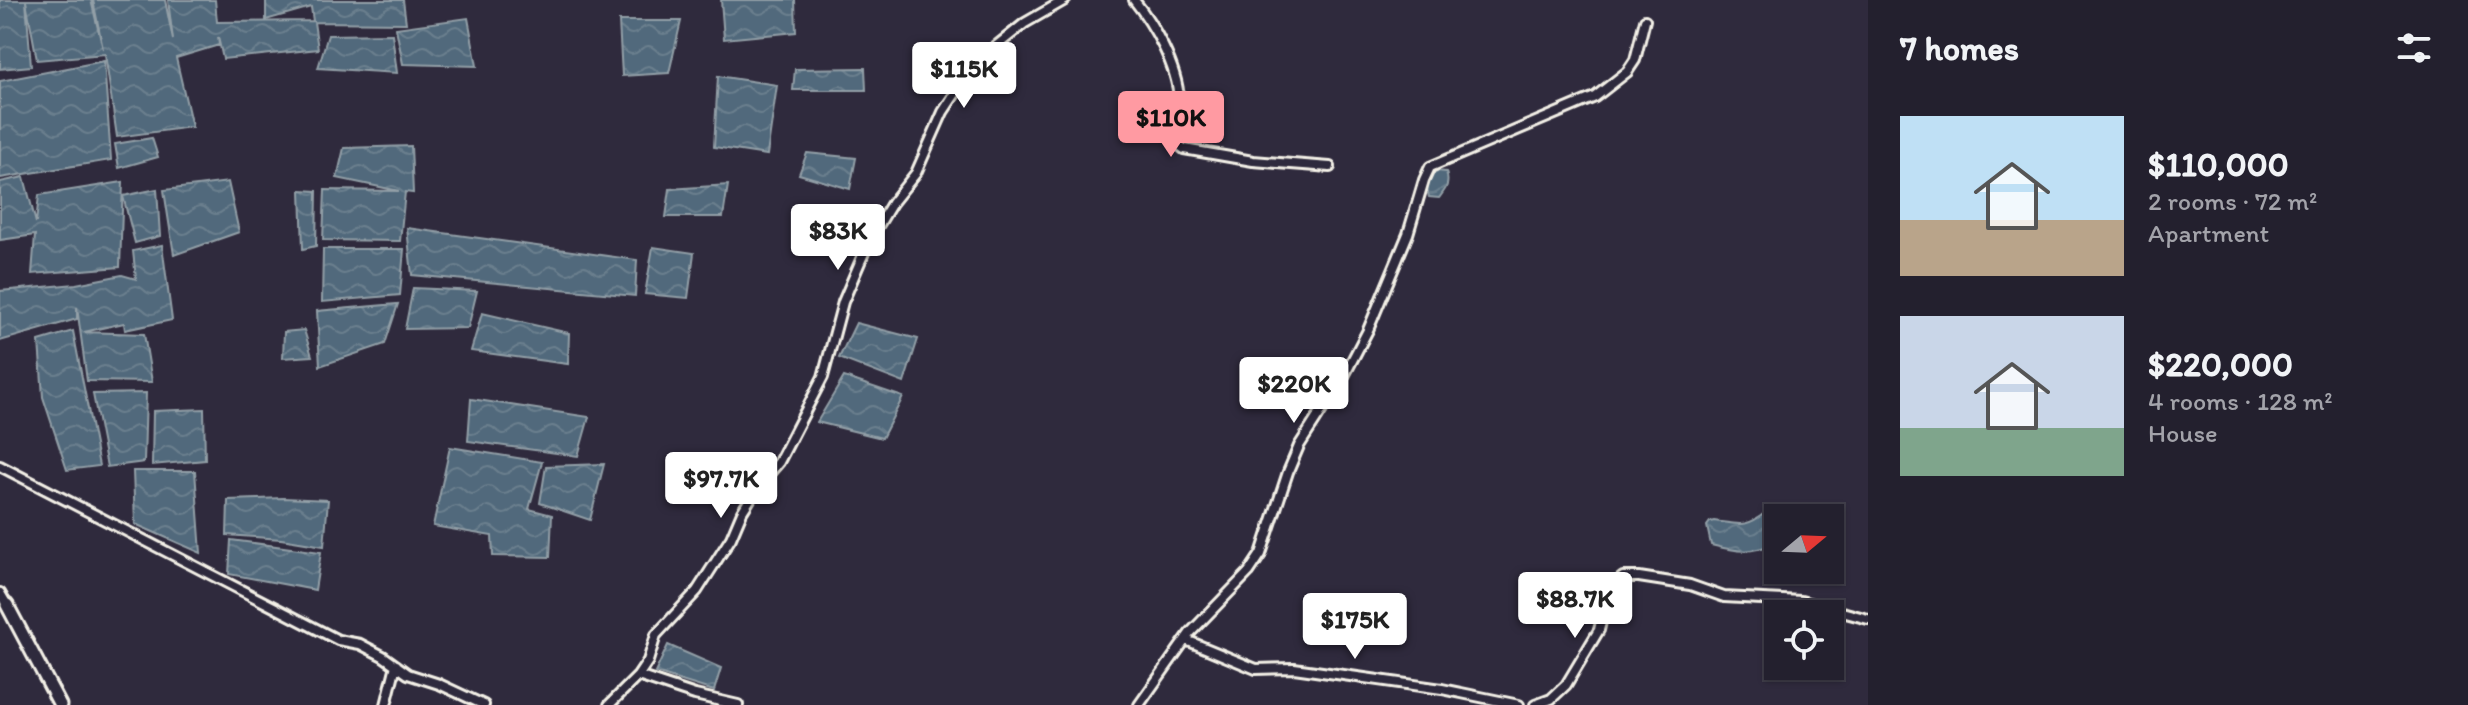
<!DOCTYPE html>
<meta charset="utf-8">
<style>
:root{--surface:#23202e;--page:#2b2836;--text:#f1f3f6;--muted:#a3a3aa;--line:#403e4a;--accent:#ff9aa2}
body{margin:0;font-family:Itim,sans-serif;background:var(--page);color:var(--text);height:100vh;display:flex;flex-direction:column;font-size:30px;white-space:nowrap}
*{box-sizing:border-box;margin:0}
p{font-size:26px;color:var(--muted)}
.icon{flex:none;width:44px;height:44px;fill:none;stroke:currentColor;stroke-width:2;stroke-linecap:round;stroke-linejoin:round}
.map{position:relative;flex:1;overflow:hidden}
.drawer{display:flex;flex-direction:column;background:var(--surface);width:600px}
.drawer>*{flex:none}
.needle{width:52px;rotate:71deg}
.buttons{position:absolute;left:1764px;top:504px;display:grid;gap:16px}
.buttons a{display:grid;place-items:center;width:80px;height:80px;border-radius:0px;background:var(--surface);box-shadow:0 2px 6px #0004,0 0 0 2px var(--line);font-size:40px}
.price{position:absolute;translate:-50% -68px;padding:0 18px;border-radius:8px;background:#fff;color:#222;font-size:26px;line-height:52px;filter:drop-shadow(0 2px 4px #0008)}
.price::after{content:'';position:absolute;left:50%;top:48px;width:24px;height:18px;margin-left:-12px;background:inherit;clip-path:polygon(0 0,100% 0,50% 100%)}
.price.current{background:var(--accent);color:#111}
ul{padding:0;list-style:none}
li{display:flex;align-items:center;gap:24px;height:200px;padding:0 32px}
li span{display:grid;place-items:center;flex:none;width:224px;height:160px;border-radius:0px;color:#555}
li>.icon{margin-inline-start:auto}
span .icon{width:96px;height:96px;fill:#fffc;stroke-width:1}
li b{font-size:34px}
h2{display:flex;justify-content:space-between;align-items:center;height:96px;padding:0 32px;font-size:34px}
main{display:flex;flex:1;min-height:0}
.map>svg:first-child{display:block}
.water{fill:url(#water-waves);stroke:#929fa7;stroke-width:2}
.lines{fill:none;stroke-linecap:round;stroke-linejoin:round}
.street-casing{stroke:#f4f1e8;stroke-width:14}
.secondary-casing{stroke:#f4f1e8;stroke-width:17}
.street{stroke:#2f2a3d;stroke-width:8}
.secondary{stroke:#2f2a3d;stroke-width:11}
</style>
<main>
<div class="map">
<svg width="1868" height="705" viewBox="0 0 1868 705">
<defs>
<pattern id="water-waves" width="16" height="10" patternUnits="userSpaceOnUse" patternTransform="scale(2)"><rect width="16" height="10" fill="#51697b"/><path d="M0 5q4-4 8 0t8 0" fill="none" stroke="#6b7f8e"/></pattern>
</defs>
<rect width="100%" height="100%" fill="#2f2a3d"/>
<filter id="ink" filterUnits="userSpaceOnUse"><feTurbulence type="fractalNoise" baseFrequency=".0125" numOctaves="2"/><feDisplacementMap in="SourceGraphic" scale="16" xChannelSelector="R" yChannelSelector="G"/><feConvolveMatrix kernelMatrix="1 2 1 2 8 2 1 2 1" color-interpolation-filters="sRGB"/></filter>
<g filter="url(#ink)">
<path class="water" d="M 0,0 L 91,0 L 103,49 L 93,0 L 165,0 L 173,40 L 168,0 L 215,0 L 217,22 L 313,21 L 311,7 L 266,20 L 266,0 L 403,0 L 406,23 L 314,22 L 318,49 L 223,59 L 218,37 L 219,45 L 176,58 L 192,127 L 117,137 L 105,54 L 37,60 L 26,1 L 31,66 L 0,69 Z
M 721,0 L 795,0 L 796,32 L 724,39 Z
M 468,18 L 477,66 L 403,64 L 396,28 Z
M 619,21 L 681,21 L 669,73 L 622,76 Z
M 392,34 L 397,73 L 318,68 L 328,35 Z
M 104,61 L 111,160 L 0,178 L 0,81 Z
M 865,68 L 866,90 L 793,90 L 795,69 Z
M 718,76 L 777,85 L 767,155 L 714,147 Z
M 152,138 L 158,157 L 119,168 L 115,144 Z
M 411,146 L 413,193 L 405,192 L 400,241 L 323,240 L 325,190 L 399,191 L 337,178 L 344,148 Z
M 807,153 L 856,158 L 850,189 L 799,174 Z
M 1436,171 L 1446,172 C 1450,184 1446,189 1439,198 L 1429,197 C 1426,187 1425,176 1436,171 Z
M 24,177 L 36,223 L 39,195 L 123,182 L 120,267 L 32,274 L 35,235 L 0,240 L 0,182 Z
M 228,182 L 239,232 L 174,255 L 164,190 Z
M 728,185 L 723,217 L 666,217 L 670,189 Z
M 157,189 L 160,236 L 135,243 L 123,196 Z
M 301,190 L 317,191 L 316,246 L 303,249 Z
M 407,228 L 637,260 L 635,296 L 412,275 Z
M 162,245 L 172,320 L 125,330 L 124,323 L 84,332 L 144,334 L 152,382 L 87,381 L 77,307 L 77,319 L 0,341 L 0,291 L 76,284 L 122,275 L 136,279 L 133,251 Z
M 653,247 L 694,253 L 688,298 L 645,294 Z
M 323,249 L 404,249 L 400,295 L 322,302 Z
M 413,288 L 477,291 L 468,328 L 405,329 Z
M 398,304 L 385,344 L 320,366 L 317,311 Z
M 482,313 L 569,333 L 568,364 L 471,351 Z
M 856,323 L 918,339 L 904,383 L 839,358 Z
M 304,330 L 312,356 L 283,358 L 284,332 Z
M 73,331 L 99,466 L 67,470 L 43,397 L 39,341 Z
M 844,377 L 903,397 L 882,438 L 817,422 Z
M 146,393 L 144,462 L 107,467 L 93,394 Z
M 471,399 L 589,417 L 578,456 L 468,441 Z
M 204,409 L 205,460 L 152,465 L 153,411 Z
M 450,447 L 542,462 L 529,509 L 552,515 L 550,557 L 493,556 L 492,536 L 433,526 Z
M 604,464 L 590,520 L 540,503 L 546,466 Z
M 133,471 L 195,471 L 201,553 L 135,524 Z
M 283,498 L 328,500 L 324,546 L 281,539 L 227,535 L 228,500 Z
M 1766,512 L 1775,512 L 1780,518 L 1778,518 L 1778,543 C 1749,553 1742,553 1711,545 L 1707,526 L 1710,522 L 1714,521 C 1739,524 1745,529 1766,512 Z
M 231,540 L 321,552 L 315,590 L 229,574 Z
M 668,645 L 721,668 L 714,691 L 655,673 Z"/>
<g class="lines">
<defs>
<path id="street" d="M 1134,0 C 1154,25 1177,66 1179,99 C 1180,115 1177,129 1179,145 L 1184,149 L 1253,161 L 1330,167
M 0,466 L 338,640 L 360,644 L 383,656 L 408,674 L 439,684 L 484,705
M 0,593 L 7,605
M 1186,640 L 1256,669 L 1294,668 L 1442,689 L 1519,705
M 638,676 L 695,695 L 738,705
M 386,705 L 396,665
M 609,705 L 638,676 L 648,661 L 656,635 L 697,591 L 731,538 L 742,512 L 757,488 L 779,462 L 823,377 L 843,302 L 869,241 L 892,203 L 916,173 L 943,112 L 962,83 L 985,55 L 1025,23 L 1065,0
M 1139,705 L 1190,633 L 1249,572 L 1261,554 L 1288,472 L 1299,446 L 1344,376 L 1368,330 L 1408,234 L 1424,180 L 1430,167 L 1595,97 L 1627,72 L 1635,60 L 1645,20
M 1535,705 L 1551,699 L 1566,685 L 1599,630 L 1604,610 L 1616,583 L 1623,577 L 1639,577 L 1690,585 L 1724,597 L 1801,601 L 1868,619"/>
<path id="secondary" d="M 7,605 L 60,705"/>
</defs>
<use href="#street" class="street-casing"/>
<use href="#secondary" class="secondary-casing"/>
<use href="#street" class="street"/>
<use href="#secondary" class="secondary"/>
</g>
</g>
</svg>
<div class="buttons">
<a><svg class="needle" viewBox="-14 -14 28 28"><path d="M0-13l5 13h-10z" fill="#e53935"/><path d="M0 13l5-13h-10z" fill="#a3a3aa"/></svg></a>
<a><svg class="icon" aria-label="locate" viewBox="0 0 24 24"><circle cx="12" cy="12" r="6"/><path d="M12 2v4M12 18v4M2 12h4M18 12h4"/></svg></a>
</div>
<b class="price" style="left:964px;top:110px">$115K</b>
<b class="price current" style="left:1171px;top:159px">$110K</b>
<b class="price" style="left:838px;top:272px">$83K</b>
<b class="price" style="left:1294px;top:425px">$220K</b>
<b class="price" style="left:721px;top:520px">$97.7K</b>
<b class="price" style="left:1575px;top:640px">$88.7K</b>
<b class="price" style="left:1355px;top:661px">$175K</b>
</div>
<section class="drawer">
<h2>7 homes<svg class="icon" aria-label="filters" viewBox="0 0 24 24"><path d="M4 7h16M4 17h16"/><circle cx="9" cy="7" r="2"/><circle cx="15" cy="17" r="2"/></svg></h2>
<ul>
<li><span style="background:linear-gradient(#bfe0f5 65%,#b9a48a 0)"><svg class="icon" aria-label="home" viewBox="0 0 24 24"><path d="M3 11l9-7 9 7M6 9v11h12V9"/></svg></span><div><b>$110,000</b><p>2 rooms · 72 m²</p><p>Apartment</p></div></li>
<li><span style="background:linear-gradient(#c9d6e8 70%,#7fa58c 0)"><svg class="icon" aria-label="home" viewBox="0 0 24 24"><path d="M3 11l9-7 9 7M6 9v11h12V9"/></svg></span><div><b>$220,000</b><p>4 rooms · 128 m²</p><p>House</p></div></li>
</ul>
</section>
</main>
